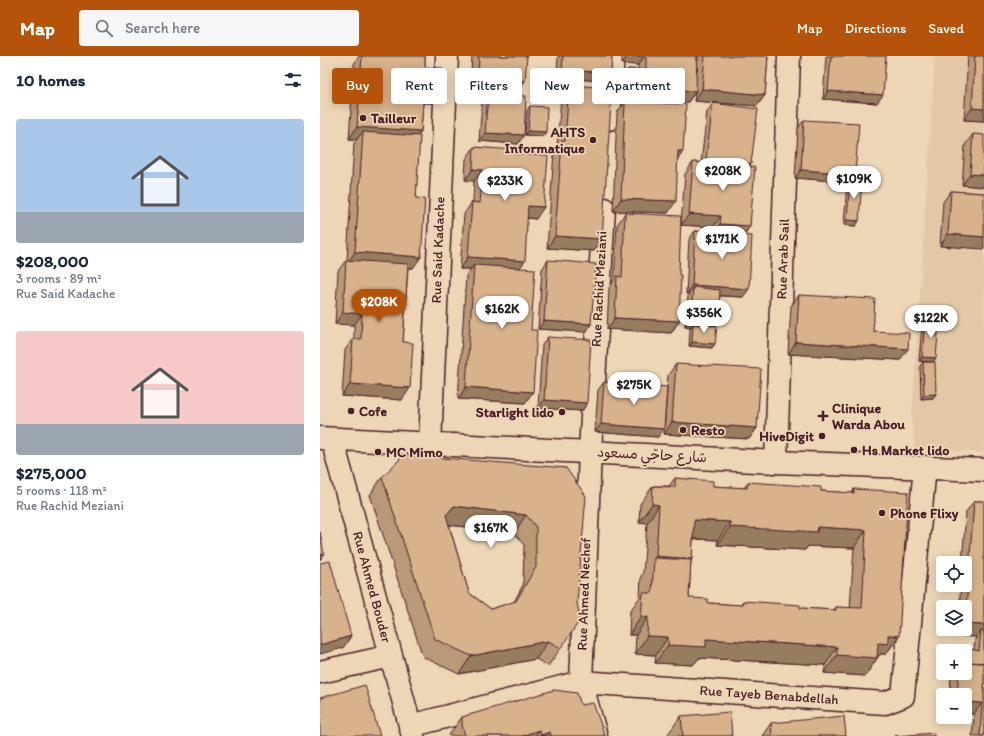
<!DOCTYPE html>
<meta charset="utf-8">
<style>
:root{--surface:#fff;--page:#f6f6f7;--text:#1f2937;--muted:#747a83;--accent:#b45309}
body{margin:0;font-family:Itim,"Playpen Sans Arabic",sans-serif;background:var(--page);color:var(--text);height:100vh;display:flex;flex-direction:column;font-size:15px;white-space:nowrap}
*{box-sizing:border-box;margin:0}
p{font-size:13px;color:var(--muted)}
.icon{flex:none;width:22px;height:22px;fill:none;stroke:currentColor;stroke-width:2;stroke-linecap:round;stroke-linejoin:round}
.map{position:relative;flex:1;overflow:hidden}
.drawer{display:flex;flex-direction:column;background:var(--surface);width:320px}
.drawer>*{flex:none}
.banner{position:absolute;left:12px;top:12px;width:380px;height:36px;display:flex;gap:8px}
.controls{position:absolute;left:616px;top:500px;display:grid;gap:8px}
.controls a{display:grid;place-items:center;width:36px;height:36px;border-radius:4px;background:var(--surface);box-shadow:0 2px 10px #0003;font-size:20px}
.price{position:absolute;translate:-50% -34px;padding:0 9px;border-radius:14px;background:#fff;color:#222;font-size:13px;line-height:26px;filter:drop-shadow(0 1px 2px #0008)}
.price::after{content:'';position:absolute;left:50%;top:24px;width:12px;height:9px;margin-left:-6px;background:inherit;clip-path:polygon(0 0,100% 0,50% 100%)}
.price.current{background:var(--accent);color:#fff}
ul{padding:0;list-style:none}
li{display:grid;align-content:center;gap:8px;height:212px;padding:0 16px}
li span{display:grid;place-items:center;height:124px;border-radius:4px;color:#555}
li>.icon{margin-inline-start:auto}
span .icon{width:72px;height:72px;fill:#fffc;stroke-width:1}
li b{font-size:17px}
h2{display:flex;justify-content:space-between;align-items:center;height:48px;padding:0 16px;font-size:17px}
.tag{padding:0 14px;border-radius:4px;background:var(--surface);box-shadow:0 2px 10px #0003;font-size:14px;line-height:36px}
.tag.current{background:var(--accent);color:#fff}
header{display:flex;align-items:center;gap:24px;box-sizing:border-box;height:56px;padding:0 20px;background:var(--accent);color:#fff}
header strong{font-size:19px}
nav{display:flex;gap:22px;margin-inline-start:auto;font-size:14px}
.search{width:280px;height:36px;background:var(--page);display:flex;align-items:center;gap:10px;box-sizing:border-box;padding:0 14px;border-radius:4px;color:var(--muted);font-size:15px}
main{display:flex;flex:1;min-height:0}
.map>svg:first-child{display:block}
.built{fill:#e3c8a6}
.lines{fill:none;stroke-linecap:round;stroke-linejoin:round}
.street-casing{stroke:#4a1f2b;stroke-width:25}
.secondary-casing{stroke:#4a1f2b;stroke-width:25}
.street{stroke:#ecd6b5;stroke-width:22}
.secondary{stroke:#ecd6b5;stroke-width:22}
.wall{fill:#b99978;stroke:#4a1f2b;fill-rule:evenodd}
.shaded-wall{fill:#967d61;stroke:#4a1f2b}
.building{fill:#d7b28b;stroke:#4a1f2b;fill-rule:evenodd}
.poi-dot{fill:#4a1f2b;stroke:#ecd6b5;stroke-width:1.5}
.labels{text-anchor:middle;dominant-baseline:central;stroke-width:3.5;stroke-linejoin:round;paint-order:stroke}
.poi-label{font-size:14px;font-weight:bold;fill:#4a1f2b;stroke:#ecd6b5;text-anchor:start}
.street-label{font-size:14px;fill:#4a1f2b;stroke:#ecd6b5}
</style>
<header>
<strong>Map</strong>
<div class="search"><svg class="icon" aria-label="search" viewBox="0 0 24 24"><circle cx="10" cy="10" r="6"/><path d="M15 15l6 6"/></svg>Search here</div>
<nav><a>Map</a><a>Directions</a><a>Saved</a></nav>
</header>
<main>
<section class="drawer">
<h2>10 homes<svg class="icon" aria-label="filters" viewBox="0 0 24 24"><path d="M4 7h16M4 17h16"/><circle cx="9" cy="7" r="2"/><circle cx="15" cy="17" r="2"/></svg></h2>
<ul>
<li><span style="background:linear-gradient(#a9c7e8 75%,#9aa5b1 0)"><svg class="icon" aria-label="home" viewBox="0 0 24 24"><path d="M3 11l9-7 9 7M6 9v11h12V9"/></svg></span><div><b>$208,000</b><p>3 rooms · 89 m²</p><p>Rue Said Kadache</p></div></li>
<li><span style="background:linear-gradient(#f6c9c9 75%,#9aa5b1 0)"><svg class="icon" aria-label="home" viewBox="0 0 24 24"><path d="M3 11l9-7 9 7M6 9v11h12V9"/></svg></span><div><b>$275,000</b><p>5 rooms · 118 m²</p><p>Rue Rachid Meziani</p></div></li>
</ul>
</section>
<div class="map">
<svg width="664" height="680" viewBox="0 0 664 680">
<rect width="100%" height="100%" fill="#ecd6b5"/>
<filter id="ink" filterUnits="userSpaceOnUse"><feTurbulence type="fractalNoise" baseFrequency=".025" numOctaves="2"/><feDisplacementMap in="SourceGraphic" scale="8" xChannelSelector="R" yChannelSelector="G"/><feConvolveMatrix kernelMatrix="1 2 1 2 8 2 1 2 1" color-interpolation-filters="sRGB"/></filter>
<g filter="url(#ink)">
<path class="built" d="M 615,0 L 664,0 L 664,397 L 595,392 L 592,363 Z"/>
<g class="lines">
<defs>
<path id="street" d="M 289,63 L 293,0
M 12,383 L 93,680
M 110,389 L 127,0
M 456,406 L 469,0
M 0,616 L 71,600
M 90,670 L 261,626 L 565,647 L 583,640 L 605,411
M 276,680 L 261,626 L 270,395 L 284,153"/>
<path id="secondary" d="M 0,382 L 456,406 L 664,414"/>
</defs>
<use href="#street" class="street-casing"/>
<use href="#secondary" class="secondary-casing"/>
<use href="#street" class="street"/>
<use href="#secondary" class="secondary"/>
</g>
<path class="wall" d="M 39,0 L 105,0 L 105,11 L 113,47 L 103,47 L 101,75 L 98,79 L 96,142 L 93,212 L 88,212 L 83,286 L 82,344 L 22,340 L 25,294 L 33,283 L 34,283 L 34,269 L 15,268 L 18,215 L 26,204 L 27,204 L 34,87 L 37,83 L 29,83 L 34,8 Z
M 152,0 L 207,0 L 197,36 L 150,34 Z
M 238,0 L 292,0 L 291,17 L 285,25 L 237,22 Z
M 302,0 L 377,0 L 377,15 L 378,0 L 448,0 L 445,39 L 437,50 L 374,45 L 375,36 L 368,46 L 298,43 L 299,24 L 308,13 L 318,14 L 318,9 L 302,8 Z
M 506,0 L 566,0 L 557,47 L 503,43 Z
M 648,0 L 664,0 L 664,65 L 644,64 Z
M 249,29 L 282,183 L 274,195 L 227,192 L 234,96 L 237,91 L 241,41 Z
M 168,38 L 198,88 L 159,85 L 162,46 Z
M 305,46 L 363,95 L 358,103 L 348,157 L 293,155 L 297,57 Z
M 393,47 L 429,111 L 430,170 L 424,179 L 423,241 L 400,240 L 394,270 L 392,292 L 369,290 L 370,273 L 371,271 L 365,270 L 368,240 L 369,238 L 366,238 L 369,183 L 375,175 L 392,177 L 393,171 L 361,169 L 365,118 L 373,106 L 381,107 L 387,56 Z
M 210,50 L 223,80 L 205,79 L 207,54 Z
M 484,64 L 535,118 L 532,122 L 536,170 L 524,169 L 527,126 L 475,122 L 478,72 Z
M 653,78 L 664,131 L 642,129 L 645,89 Z
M 154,91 L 195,98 L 216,163 L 207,162 L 200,212 L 205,347 L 138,343 L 146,220 L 151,213 L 140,213 L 144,158 L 152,146 L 153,146 L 154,125 L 145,124 L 146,103 Z
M 631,135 L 664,137 L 620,190 L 623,146 Z
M 305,157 L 359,219 L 359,265 L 351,277 L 287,273 L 289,232 L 294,224 L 297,169 Z
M 228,204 L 271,268 L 266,276 L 218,273 L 222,213 Z
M 479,239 L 580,304 L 468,298 L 471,250 Z
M 605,265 L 613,306 L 613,342 L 601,343 L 600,310 L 603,306 L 611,306 L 599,305 L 602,269 Z
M 228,281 L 267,347 L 262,355 L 218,352 L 222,289 Z
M 356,308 L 437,372 L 429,383 L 344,378 L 348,319 Z
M 284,326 L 338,381 L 275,376 L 278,334 Z
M 246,412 L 241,592 L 228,610 L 216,603 L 139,618 L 103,601 L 50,439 L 62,421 ZM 129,469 L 194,477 L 204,489 L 203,529 L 194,546 L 171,553 L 149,537 Z
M 355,422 L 393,430 L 424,432 L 428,426 L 501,435 L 532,437 L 534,433 L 579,580 L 566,598 L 560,598 L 545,620 L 504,617 L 505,609 L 379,602 L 373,609 L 335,607 L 336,599 L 315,598 L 316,579 L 309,579 L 310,555 L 320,541 L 321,520 L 323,517 L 327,467 L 319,466 L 320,448 L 333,430 L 349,430 ZM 373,483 L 398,484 L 397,489 L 485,494 L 488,490 L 534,492 L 530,552 L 516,551 L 514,554 L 480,552 L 423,545 L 420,549 L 388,547 L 369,542 L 371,504 L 372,503 Z
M 654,445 L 664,445 L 664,680 L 652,680 L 654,658 L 645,658 L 645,639 L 630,639 L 631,617 L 645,617 L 645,601 L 650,593 L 654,594 L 655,583 L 657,581 L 637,580 L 638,573 L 645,573 L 645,551 L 639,551 L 641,529 L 645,529 L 645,507 L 642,507 L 646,456 Z
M 261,649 L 285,680 L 129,680 L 129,679 L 142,661 Z
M 361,660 L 412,680 L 349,680 L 348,678 Z
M 451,667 L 526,680 L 442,680 Z"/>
<path class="shaded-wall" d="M 307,0 L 325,0 L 318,9 L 302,8 Z
M 242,14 L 291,17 L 285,25 L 237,22 Z
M 158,22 L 205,25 L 197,36 L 150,34 Z
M 307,31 L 376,35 L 368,46 L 298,43 Z
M 382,33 L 445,39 L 437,50 L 374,45 Z
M 104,35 L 121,36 L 113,47 L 96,46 Z
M 508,35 L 563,39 L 557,47 L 503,43 Z
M 652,52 L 664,53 L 664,65 L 644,64 Z
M 37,71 L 101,75 L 93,87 L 43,76 L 37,83 L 29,83 Z
M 208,75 L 226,76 L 223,80 L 205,79 Z
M 165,77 L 204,79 L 198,88 L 159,85 Z
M 358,95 L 363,95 L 355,107 Z
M 386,103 L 431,108 L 425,117 L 380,111 Z
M 153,113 L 163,114 L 154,125 L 145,124 Z
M 481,114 L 535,118 L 530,126 L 530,122 L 527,126 L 475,122 Z
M 650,118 L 664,119 L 664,131 L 642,129 Z
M 301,143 L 356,145 L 348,157 L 293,155 Z
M 208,150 L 224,151 L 216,163 L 200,161 Z
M 369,158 L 401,160 L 393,171 L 361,169 Z
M 527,164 L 539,165 L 536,170 L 524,169 Z
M 400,168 L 430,170 L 422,181 L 392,179 Z
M 628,178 L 664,181 L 664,193 L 620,190 Z
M 235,180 L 282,183 L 274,195 L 227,192 Z
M 35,196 L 101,201 L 93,212 L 27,208 Z
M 148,201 L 205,205 L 197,216 L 154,209 L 151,213 L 140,213 Z
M 372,229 L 429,233 L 423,241 L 373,238 L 373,231 L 369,238 L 366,238 Z
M 23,256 L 42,258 L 34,269 L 15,268 Z
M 295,262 L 359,265 L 351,277 L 287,273 Z
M 371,262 L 398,264 L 392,272 L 373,268 L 371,271 L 365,270 Z
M 224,265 L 271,268 L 266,276 L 218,273 Z
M 372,286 L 395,288 L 392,292 L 369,290 Z
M 476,286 L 588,293 L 580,304 L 468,298 Z
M 602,301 L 616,302 L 613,306 L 599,305 Z
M 30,328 L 90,332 L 82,344 L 22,340 Z
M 146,331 L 213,336 L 205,347 L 138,343 Z
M 616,338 L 613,342 L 601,343 L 604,339 Z
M 224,344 L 267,347 L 262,355 L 218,352 Z
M 352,366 L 437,372 L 429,383 L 344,378 Z
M 281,368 L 344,373 L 338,381 L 275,376 Z
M 332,448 L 339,449 L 327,467 L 319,466 Z
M 134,450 L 206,459 L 194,477 L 122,468 L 126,459 Z
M 374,464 L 410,466 L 398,484 L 361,482 Z
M 410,471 L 498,471 L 546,474 L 534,492 L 488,490 L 485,494 L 397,489 Z
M 4,498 L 0,504 L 0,499 Z
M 336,500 L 372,503 L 359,521 L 334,503 Z
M 321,561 L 328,561 L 316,579 L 309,579 Z
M 645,568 L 664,569 L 664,582 L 661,575 L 657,581 L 637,580 L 642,573 L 645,573 Z
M 568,579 L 579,580 L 566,598 L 560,598 L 545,620 L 504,617 L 517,599 L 558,587 Z
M 31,580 L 23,592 L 0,598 L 0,589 Z
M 327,580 L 348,581 L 336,599 L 315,598 Z
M 386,583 L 517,591 L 505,609 L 379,602 L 373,609 L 335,607 L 348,589 Z
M 228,585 L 216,603 L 139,618 L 151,600 Z
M 645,646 L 662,647 L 654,658 L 645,658 Z
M 219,674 L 215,680 L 202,680 Z
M 230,676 L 228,680 L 221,680 L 221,679 Z"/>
<path class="building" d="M 42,0 L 105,0 L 105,11 L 122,12 L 121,36 L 104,35 L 101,75 L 37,71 Z
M 159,0 L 207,0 L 205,25 L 158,22 Z
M 243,0 L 292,0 L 291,17 L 242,14 Z
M 326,0 L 377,0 L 376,35 L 307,31 L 308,13 L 326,14 Z
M 385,0 L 448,0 L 445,39 L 382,33 Z
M 511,0 L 566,0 L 563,39 L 508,35 Z
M 655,0 L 664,0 L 664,53 L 652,52 Z
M 249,29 L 292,32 L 282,183 L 235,180 L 242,85 L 245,85 Z
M 168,38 L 206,40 L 204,79 L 165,77 Z
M 305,46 L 366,48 L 363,95 L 358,95 L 356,145 L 301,143 Z
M 393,47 L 438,53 L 431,108 L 386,103 Z
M 210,50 L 227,51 L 226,76 L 208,75 Z
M 484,64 L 539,67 L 535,118 L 481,114 Z
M 43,76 L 100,80 L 96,142 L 105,143 L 101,201 L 35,196 Z
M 653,78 L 664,79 L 664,119 L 650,118 Z
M 154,91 L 195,94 L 195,98 L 228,100 L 224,151 L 208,150 L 205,205 L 148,201 L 152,146 L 160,147 L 163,114 L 153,113 Z
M 373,106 L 435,111 L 430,170 L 400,168 L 401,160 L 369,158 Z
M 530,122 L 542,123 L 539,165 L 527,164 Z
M 631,135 L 664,137 L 664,181 L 628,178 Z
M 305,157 L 361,160 L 359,219 L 361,219 L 359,265 L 295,262 L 297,220 L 302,221 Z
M 375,175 L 432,180 L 429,233 L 372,229 Z
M 26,204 L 88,208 L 83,286 L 93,287 L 90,332 L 30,328 L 33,283 L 41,283 L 42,258 L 23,256 Z
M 228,204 L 276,208 L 271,268 L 224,265 Z
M 154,209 L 215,213 L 211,274 L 217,274 L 213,336 L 146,331 Z
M 373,231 L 400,234 L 398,264 L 371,262 Z
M 479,239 L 555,243 L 553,275 L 589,277 L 588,293 L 476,286 Z
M 605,265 L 619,265 L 616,302 L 602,301 Z
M 373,268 L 397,270 L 395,288 L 372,286 Z
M 228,281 L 271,284 L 267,347 L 224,344 Z
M 603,306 L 615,306 L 616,338 L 604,339 Z
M 356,308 L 441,313 L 437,372 L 352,366 Z
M 284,326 L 347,331 L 344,373 L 281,368 Z
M 84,399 L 246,412 L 266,440 L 257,546 L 260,564 L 241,592 L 228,585 L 151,600 L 115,583 L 62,421 ZM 134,450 L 206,459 L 216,471 L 216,511 L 196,545 L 171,553 L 149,537 L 126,459 Z
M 355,422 L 393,425 L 393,430 L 427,432 L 428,426 L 501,431 L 501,435 L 534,437 L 534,433 L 588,436 L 579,580 L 568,579 L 568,588 L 558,587 L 557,602 L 517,599 L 517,591 L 386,583 L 386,591 L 348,589 L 348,581 L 327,580 L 328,561 L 321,561 L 323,537 L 332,537 L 334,502 L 371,504 L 369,542 L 388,543 L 388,547 L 422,549 L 423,545 L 480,549 L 480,552 L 516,554 L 516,551 L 542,552 L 546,474 L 498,471 L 497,476 L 410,471 L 410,466 L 374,464 L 372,503 L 336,500 L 339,449 L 332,448 L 333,430 L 355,431 Z
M 654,445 L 664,445 L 664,569 L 645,568 Z
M 0,476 L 4,498 L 0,499 Z
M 10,505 L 31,580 L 0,589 L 0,507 Z
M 661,575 L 664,576 L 664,607 L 648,606 L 650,593 L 659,595 Z
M 645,606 L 664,607 L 664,680 L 660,680 L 662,647 L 645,646 L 645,639 L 637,639 L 639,617 L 645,617 Z
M 45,629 L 60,680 L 0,680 L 0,642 Z
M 234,634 L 257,637 L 261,649 L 273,647 L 285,680 L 231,680 L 230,676 L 221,679 L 219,674 L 202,680 L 145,680 L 142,669 L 142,661 Z
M 410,656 L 412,680 L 363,680 L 361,660 Z
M 524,660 L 526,680 L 452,680 L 451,667 Z
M 614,677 L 614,680 L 575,680 Z"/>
</g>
<g class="poi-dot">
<circle cx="43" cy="62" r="4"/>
<circle cx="273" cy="84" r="4"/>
<circle cx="31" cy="355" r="4"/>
<circle cx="242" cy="356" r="4"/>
<path d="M501 354h4v4h4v4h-4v4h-4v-4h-4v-4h4z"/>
<circle cx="363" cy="374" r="4"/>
<circle cx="502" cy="380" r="4"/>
<circle cx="534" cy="394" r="4"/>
<circle cx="58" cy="396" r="4"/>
<circle cx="562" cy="457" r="4"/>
</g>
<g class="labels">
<g class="poi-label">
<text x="51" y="62">Tailleur</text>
<text x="265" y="76" text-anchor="end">AHTS<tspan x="265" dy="16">Informatique</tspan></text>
<text x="512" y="352">Clinique<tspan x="512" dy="16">Warda Abou</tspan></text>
<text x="39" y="355">Cofe</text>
<text x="234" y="356" text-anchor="end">Starlight lido</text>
<text x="371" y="374">Resto</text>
<text x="494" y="380" text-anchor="end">HiveDigit</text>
<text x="542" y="394">Hs Market lido</text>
<text x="66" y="396">MC Mimo</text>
<text x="570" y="457">Phone Flixy</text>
</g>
<g class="street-label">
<text transform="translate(118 194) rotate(-88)">Rue Said Kadache</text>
<text transform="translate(463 203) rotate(-88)">Rue Arab Sail</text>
<text transform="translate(279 233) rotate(-87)">Rue Rachid Meziani</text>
<text transform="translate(332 399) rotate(3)">شارع حاجّي مسعود</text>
<text transform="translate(52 531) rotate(75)">Rue Ahmed Bouder</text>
<text transform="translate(264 538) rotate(-88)">Rue Ahmed Nechef</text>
<text transform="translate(449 639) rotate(4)">Rue Tayeb Benabdellah</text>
</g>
</g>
</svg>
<div class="controls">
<a><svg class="icon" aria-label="locate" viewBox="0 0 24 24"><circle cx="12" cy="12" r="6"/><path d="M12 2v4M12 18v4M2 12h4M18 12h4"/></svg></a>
<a><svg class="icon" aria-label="layers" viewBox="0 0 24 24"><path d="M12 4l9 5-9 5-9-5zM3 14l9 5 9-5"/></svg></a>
<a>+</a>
<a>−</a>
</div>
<b class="price" style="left:403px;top:136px">$208K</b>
<b class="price" style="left:534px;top:144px">$109K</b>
<b class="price" style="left:185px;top:146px">$233K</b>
<b class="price" style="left:402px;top:204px">$171K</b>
<b class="price current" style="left:59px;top:267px">$208K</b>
<b class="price" style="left:182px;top:274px">$162K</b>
<b class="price" style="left:384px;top:278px">$356K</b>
<b class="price" style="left:611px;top:283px">$122K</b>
<b class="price" style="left:314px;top:350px">$275K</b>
<b class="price" style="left:171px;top:493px">$167K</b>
<div class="banner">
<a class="tag current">Buy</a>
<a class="tag">Rent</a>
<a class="tag">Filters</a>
<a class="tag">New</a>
<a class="tag">Apartment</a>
</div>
</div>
</main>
